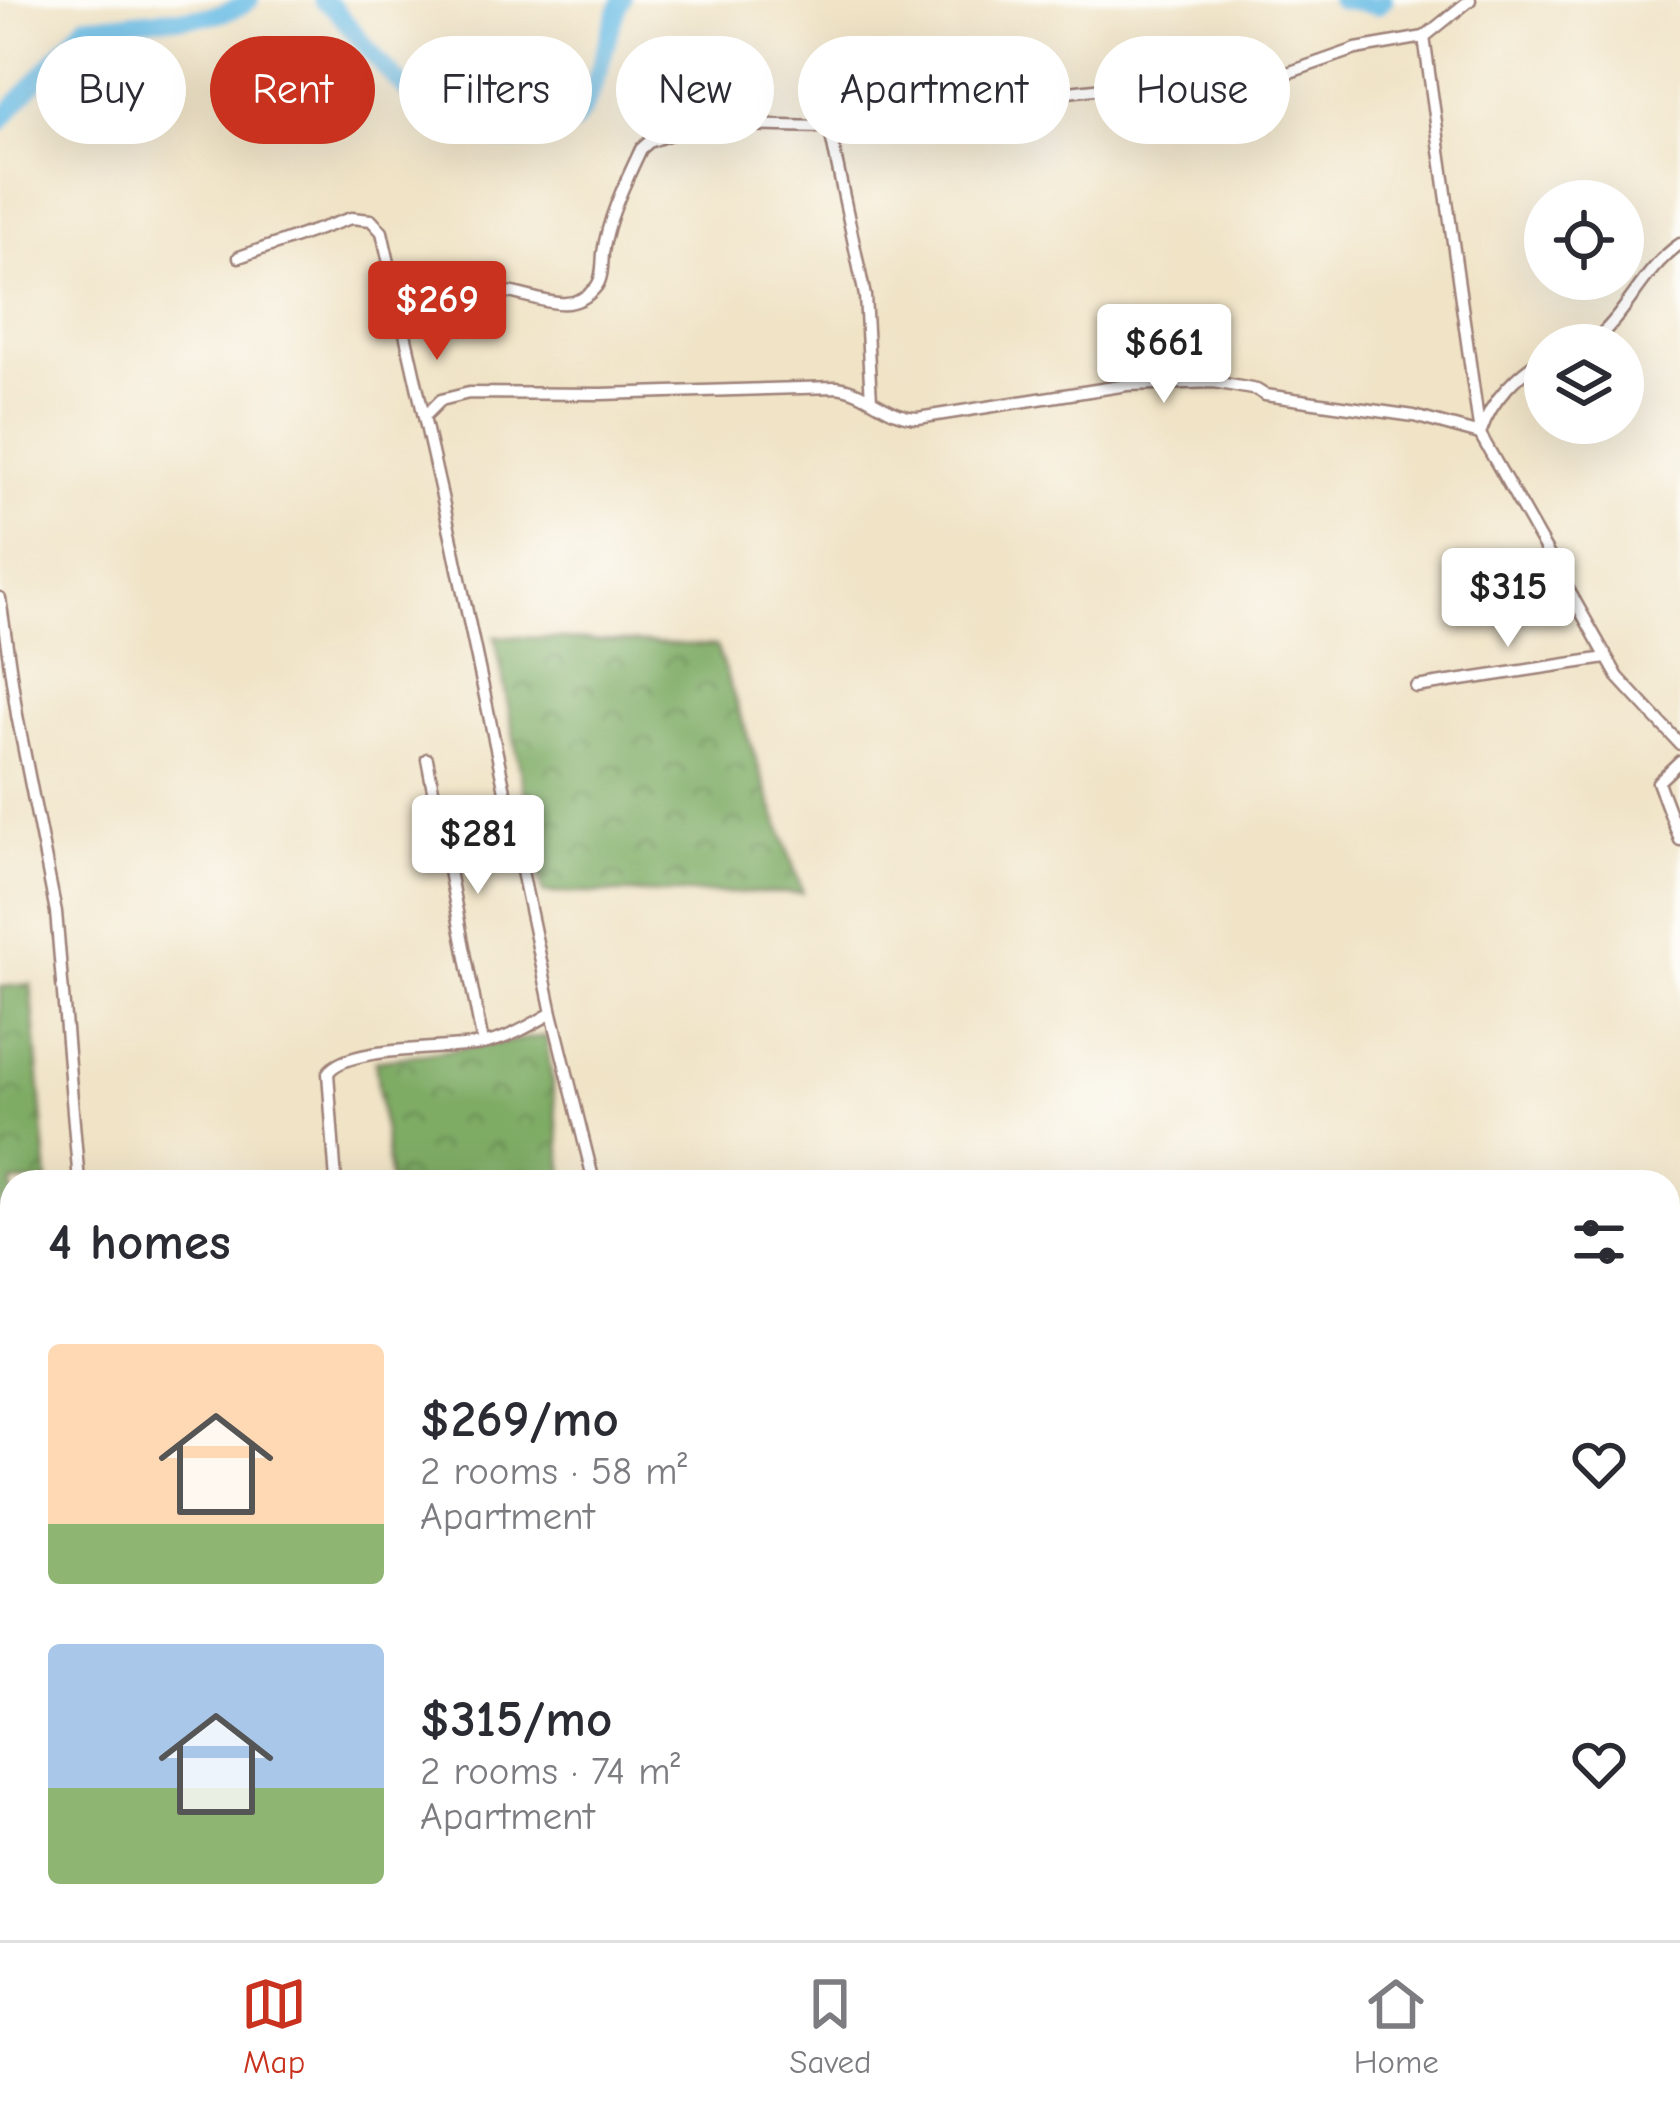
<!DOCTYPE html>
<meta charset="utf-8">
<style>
:root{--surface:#fff;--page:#f2f2f3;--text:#2b2b33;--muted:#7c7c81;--line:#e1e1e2;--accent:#c8321e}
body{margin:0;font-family:"Comic Neue",sans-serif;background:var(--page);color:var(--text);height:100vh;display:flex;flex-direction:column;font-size:45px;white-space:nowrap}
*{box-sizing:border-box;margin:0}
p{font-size:39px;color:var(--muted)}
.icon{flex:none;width:66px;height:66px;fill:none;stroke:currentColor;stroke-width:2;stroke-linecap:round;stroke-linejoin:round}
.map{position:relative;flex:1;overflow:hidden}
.sheet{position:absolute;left:0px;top:1170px;width:1680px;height:771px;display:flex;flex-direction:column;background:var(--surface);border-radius:36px 36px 0 0;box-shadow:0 12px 48px #0002}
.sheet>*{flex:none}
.top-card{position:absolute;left:36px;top:36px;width:1608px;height:108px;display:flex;gap:24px}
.controls{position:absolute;left:1524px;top:180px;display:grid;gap:24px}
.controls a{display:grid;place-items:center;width:120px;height:120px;border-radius:50%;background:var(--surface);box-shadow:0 12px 48px #0002;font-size:60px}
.price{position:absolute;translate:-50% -102px;padding:0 27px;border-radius:12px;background:#fff;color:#222;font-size:39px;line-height:78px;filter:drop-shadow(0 3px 6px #0008)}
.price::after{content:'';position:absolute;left:50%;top:72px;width:36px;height:27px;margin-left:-18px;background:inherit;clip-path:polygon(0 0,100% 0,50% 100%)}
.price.current{background:var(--accent);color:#fff}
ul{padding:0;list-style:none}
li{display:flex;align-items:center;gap:36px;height:300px;padding:0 48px}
li span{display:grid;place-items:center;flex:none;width:336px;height:240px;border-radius:12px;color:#555}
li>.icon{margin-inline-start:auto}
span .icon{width:144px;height:144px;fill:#fffc;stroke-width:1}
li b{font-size:51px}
h2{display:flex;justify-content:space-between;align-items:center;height:144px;padding:0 48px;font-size:51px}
.pill{padding:0 42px;border-radius:54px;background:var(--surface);box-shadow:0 12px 48px #0002;font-size:42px;line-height:108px}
.pill.current{background:var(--accent);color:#fff}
.menu{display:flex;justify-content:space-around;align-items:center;height:168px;border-top:3px solid var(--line);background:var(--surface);font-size:33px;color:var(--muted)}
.menu a{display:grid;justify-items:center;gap:6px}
.menu .current{color:var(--accent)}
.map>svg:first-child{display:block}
.forest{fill:url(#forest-crowns);stroke:#646648;stroke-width:3}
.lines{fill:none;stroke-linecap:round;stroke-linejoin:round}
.river{stroke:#69bce5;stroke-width:18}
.street-casing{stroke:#9d8178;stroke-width:15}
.street{stroke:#fff;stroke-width:10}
</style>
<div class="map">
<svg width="1680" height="1940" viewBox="0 0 1680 1940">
<defs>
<pattern id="forest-crowns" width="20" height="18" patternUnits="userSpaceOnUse" patternTransform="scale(3)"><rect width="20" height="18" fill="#7eac65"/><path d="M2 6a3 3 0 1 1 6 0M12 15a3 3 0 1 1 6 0" fill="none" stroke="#698b53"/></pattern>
</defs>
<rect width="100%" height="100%" fill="#fdfcf7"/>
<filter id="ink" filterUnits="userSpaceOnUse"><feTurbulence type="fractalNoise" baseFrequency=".00833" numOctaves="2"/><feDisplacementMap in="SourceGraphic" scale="24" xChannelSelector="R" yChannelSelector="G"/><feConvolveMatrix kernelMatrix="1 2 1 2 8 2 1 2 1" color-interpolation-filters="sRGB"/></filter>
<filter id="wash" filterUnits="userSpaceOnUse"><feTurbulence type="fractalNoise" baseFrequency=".004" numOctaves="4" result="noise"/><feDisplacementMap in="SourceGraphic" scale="48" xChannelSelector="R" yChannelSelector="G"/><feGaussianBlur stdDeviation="2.7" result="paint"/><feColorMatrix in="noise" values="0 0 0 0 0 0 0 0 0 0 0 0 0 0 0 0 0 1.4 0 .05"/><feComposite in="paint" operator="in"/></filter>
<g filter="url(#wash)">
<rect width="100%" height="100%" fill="#f0e3c6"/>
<path class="forest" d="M 495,636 L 716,646 L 803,893 L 543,893 Z
M 31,984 L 48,1182 L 12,1182 L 12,1369 L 0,1370 L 0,987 Z
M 546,1036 L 565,1182 L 390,1182 L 375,1061 Z"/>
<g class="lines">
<path class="river" d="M 322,0 L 335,9 C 385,69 446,154 534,138 C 553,134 571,131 581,113 C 601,79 605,36 622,0
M 1339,0 L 1377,6 L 1384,0
M 0,122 L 86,24 C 108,26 124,22 145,20 C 181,16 219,23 250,0"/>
</g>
</g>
<g filter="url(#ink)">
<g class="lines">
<defs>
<path id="street" d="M 1424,37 L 1480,434 L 1618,677 L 1680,744
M 829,126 L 865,296 L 871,400
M 239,257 L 351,218 L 371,220 L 382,232 L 451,536 L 552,1013 L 594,1182
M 404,321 C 433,302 464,290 499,291 C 531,292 568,320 595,288 C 603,280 602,264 603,253 C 608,217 626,181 641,149 L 649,142 L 698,124 L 824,127 L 851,117 L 1207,76 L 1276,77 L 1356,49 L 1424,37 L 1470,0
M 1589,345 C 1627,316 1641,271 1680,244
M 425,416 L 441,400 L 469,393 L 601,394 L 836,387 C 867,390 887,417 918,418 L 1127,385 L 1214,382 L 1257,390 L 1265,395 L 1414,416 L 1480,434
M 1481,431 C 1491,400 1518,373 1545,357
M 0,598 L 17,715 L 56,912 L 79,1182
M 1416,687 L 1606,658
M 427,759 L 483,1044
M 1680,761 L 1658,782 L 1680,840
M 336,1182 L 328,1073 C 345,1046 447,1050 482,1044 C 508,1039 529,1026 552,1013
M 0,1345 L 12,1348
M 0,1498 L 12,1494
M 0,1548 L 12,1547
M 1668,1649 L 1680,1656
M 1668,1670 L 1680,1669
M 222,1929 L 223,1940
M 727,1929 L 729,1940"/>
</defs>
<use href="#street" class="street-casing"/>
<use href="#street" class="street"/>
</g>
</g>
</svg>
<div class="controls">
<a><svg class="icon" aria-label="locate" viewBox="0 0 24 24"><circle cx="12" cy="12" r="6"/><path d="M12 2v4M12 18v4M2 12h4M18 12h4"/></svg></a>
<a><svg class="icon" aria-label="layers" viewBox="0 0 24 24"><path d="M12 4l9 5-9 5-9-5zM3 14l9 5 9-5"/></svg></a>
</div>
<b class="price current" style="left:437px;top:363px">$269</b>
<b class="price" style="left:1164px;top:406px">$661</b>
<b class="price" style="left:1508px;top:650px">$315</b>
<b class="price" style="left:478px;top:897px">$281</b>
<div class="top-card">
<a class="pill">Buy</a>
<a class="pill current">Rent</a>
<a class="pill">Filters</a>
<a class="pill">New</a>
<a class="pill">Apartment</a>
<a class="pill">House</a>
</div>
<section class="sheet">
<h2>4 homes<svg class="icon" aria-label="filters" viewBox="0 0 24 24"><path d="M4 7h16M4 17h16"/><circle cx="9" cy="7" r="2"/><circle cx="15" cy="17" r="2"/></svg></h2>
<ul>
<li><span style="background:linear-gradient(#ffd9b3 75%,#8fb573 0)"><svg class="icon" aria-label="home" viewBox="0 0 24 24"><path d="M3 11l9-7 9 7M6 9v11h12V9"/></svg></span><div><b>$269/mo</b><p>2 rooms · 58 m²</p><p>Apartment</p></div><svg class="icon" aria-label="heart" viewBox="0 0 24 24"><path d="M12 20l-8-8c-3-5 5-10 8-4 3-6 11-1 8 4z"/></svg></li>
<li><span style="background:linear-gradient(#a9c7e8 60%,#8fb573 0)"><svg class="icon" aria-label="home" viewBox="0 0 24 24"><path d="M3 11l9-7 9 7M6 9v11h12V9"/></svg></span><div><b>$315/mo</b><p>2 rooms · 74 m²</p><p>Apartment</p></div><svg class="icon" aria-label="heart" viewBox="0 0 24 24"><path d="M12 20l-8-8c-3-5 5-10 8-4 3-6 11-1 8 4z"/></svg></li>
</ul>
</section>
</div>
<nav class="menu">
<a class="current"><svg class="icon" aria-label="map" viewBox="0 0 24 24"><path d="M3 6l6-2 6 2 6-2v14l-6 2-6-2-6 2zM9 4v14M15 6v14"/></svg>Map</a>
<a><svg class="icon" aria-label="saved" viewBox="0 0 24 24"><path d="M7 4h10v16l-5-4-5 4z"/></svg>Saved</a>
<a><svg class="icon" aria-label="home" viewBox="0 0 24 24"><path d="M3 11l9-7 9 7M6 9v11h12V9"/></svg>Home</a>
</nav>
